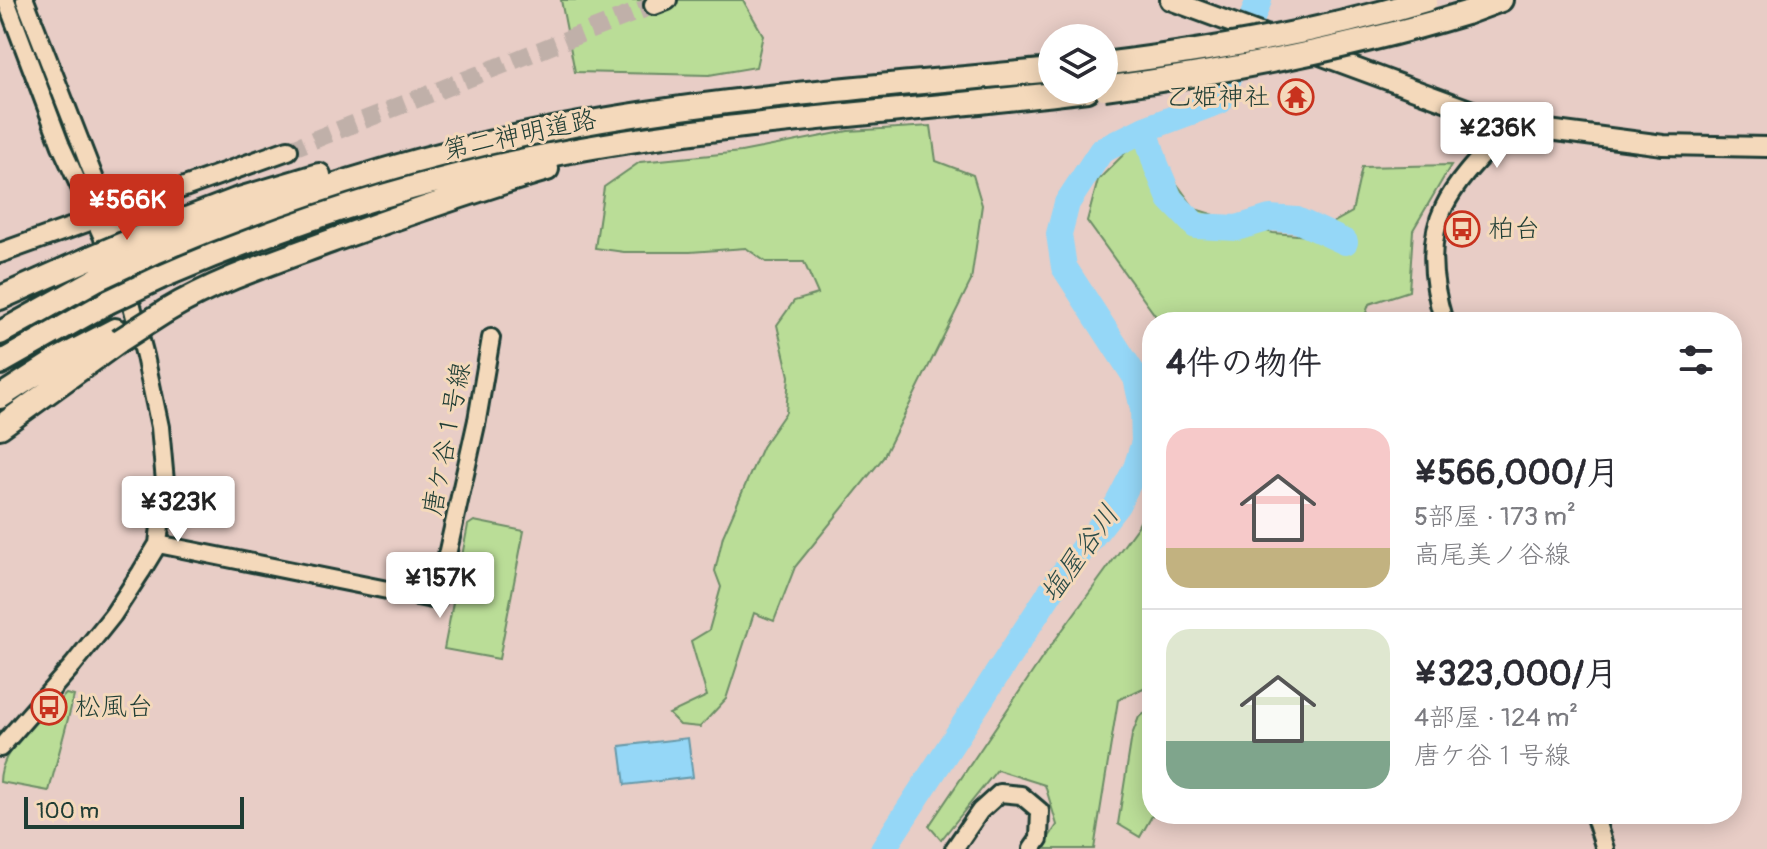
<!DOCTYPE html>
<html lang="ja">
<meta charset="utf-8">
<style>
:root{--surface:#fff;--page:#f2f2f3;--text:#2b2b33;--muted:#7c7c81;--line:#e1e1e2;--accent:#c8321e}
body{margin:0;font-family:Pangolin,"Klee One",sans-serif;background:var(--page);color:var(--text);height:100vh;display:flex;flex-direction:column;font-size:30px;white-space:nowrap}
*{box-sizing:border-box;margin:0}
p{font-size:26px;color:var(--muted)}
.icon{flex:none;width:44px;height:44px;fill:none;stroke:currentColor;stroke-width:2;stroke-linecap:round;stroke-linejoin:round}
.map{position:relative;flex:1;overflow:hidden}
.panel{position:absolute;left:1142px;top:312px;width:600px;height:512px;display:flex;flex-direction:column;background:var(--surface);border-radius:32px;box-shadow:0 4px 20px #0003}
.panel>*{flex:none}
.fabs{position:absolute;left:1038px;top:24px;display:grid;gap:16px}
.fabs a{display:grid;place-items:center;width:80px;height:80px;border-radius:50%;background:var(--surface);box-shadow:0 4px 20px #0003;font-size:40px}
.scale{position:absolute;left:24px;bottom:20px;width:220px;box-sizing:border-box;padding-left:8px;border:4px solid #1f3d34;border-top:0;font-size:22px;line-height:28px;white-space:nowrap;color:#1f3d34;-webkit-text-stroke:6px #f4d9bb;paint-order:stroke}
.price{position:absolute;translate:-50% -68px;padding:0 18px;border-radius:8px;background:#fff;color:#222;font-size:26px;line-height:52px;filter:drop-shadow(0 2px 4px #0008)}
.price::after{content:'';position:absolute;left:50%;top:48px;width:24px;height:18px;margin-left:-12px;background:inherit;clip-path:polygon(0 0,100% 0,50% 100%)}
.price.on{background:var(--accent);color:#fff}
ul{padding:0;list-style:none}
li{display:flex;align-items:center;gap:24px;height:200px;padding:0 24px}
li+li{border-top:2px solid var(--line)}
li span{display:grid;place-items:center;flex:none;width:224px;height:160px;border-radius:24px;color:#555}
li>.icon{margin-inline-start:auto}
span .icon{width:96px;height:96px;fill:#fffc;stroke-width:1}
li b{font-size:34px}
h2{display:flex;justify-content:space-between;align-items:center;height:96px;padding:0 24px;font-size:34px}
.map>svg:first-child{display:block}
.green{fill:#badd97;stroke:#6c8d66;stroke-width:2}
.water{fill:#95d7f7;stroke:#6699a9;stroke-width:2}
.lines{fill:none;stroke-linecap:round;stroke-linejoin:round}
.river{stroke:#95d7f7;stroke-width:26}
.primary-tunnel{stroke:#c0b0a9;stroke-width:18;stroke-dasharray:18 9;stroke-linecap:butt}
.secondary-casing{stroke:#1f3d34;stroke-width:22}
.primary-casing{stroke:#1f3d34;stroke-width:24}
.highway-casing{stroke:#1f3d34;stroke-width:28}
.secondary{stroke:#f4d9bb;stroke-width:16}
.primary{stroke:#f4d9bb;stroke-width:18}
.highway{stroke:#f4d9bb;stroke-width:22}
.highway-bridge-casing{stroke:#1f3d34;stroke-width:28;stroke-linecap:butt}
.highway-bridge{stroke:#f4d9bb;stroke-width:22}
.labels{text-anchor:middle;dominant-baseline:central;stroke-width:6;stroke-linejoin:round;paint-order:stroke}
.poi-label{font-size:26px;fill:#1f3d34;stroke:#f4d9bb;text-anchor:start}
.street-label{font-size:26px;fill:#1f3d34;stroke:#f4d9bb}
.water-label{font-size:28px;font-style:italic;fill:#2b4c48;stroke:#f4d9bb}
</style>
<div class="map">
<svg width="1767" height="849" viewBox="0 0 1767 849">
<rect width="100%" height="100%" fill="#e8cdc6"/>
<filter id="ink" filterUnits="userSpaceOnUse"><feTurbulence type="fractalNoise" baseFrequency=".0125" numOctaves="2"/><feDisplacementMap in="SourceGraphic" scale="16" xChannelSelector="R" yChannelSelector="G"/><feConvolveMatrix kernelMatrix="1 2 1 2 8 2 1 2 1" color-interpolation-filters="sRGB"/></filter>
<g filter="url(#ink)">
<path class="green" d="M 561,0 L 743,0 L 763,35 L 756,67 L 709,75 L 575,72 Z
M 931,126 L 936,161 L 973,175 L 982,205 L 971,281 L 883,458 L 795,567 L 774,621 L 754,613 L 726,699 L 700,727 L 680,725 L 669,714 L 707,696 L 691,641 L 709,630 L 721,587 L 715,571 L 723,536 L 762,447 L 786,412 L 789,376 L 777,325 L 794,301 L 818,294 L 804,262 L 766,262 L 746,248 L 690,252 L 624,252 L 595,248 L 604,187 L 640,162 L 741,152 L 848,131 Z
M 1158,138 L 1172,177 L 1195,209 L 1273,233 L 1309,236 L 1352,212 L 1362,167 L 1451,165 L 1413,230 L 1409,291 L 1369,304 L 1363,322 L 1160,322 L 1087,221 L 1098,180 L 1131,147 Z
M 1152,498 L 1152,684 L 1118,700 L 1094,849 L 1041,849 L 1057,825 L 1045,785 L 997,770 L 941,840 L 929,826 L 1042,658 L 1138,526 Z
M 474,521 L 524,531 L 499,659 L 444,649 L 468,525 Z
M 66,694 L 74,696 L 49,791 L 0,782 C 0,746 42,718 66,694 Z
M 1152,709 L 1153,814 L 1140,837 L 1118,824 L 1132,735 L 1139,717 Z"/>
<path class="water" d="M 688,738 L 693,777 L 625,785 L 620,746 Z"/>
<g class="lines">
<path class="river" d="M 1145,129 L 1156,165 L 1170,199 L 1196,226 L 1237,228 L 1270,218 L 1297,220 L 1345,242
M 883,849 L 1059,579 L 1117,505 L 1136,468 L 1144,442 L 1143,409 L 1136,378 L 1064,267 L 1059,234 L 1067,203 L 1101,151 L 1145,129 L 1220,101 L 1259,0"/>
<path class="primary-tunnel" d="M 288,150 L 654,5"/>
<defs>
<path id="secondary" d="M 6,0 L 61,146 L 110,253
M 1444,322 C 1433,286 1427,242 1444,207 C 1459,176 1488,150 1510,125
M 158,544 L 437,600 L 477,420 L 491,338
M 0,748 L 73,665 L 113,615 L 141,572 L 158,544 L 165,482 L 160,427 L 145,356 L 108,213 L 25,0
M 1594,814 L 1605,849
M 954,849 L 980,811 L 1000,793 L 1021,795 L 1040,811 L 1039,839 L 1032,849"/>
<path id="primary" d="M 1170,0 L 1273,38
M 654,5 L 667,0
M 1312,52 L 1510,125 L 1663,145 L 1767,147
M 0,253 L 288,150"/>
<path id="highway" d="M 1466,13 L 1501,0
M 147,234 L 236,200 L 319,175
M 153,253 C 284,197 418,155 558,128 C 720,97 887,86 1052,70
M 161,277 C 290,221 426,178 565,152 C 737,120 913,112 1087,90
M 0,298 L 90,258
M 166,311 C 218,280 274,262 331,241 C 402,216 474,190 547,169
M 0,333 L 99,278
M 0,363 L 108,302
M 0,397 L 59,359 L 115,330
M 0,427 L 119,341"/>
</defs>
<use href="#secondary" class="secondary-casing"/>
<use href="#primary" class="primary-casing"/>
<use href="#highway" class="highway-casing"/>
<use href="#secondary" class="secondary"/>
<use href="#primary" class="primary"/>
<use href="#highway" class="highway"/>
<defs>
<path id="highway-bridge" d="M 1104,64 C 1213,50 1320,32 1426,0
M 1104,88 C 1227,72 1347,49 1466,13
M 90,258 L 147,234
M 99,278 L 153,253
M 108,302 L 161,277
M 119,341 L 166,311"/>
</defs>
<use href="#highway-bridge" class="highway-bridge-casing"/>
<use href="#highway-bridge" class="highway-bridge"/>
</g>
</g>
<defs>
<symbol id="temple-ring" viewBox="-11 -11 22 22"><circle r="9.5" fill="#f4d9bb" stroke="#c8321e" stroke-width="1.5"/><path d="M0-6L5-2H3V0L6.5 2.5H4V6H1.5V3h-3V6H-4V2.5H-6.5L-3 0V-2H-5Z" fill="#c8321e"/></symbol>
<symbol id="bus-ring" viewBox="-11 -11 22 22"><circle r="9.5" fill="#f4d9bb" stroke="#c8321e" stroke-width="1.5"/><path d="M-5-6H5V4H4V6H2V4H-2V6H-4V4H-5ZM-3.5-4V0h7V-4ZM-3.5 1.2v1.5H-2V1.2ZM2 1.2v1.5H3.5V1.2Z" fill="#c8321e"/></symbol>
</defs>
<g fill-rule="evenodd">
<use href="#temple-ring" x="1276" y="77" width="40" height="40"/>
<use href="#bus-ring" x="1442" y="209" width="40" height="40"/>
<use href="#bus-ring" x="29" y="687" width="40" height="40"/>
</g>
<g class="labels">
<g class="poi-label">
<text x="1270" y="97" text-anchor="end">乙姫神社</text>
<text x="1488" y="229">柏台</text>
<text x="75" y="707">松風台</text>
</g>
<g class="street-label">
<text transform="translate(520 135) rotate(-12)">第二神明道路</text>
<text transform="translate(447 439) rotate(-79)">唐ケ谷１号線</text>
</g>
<g class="water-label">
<text transform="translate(1080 554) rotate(-54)">塩屋谷川</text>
</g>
</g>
</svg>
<div class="fabs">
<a><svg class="icon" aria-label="layers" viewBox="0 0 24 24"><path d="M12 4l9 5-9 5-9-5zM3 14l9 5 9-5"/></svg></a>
</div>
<div class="scale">100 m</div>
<b class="price" style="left:1497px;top:170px">¥236K</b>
<b class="price on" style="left:127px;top:242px">¥566K</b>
<b class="price" style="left:178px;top:544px">¥323K</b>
<b class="price" style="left:440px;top:620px">¥157K</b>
<section class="panel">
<h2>4件の物件<svg class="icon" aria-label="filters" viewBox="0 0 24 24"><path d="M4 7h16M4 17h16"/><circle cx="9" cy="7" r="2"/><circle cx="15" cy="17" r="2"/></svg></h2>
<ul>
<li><span style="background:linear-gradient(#f6c9c9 75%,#c2b280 0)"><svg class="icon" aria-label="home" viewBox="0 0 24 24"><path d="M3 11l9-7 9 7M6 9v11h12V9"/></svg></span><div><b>¥566,000/月</b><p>5部屋 · 173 m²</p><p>高尾美ノ谷線</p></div></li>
<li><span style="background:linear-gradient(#dfe7d0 70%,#7fa58c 0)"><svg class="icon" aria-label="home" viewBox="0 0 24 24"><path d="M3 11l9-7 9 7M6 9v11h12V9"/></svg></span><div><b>¥323,000/月</b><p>4部屋 · 124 m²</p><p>唐ケ谷１号線</p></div></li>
</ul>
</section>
</div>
